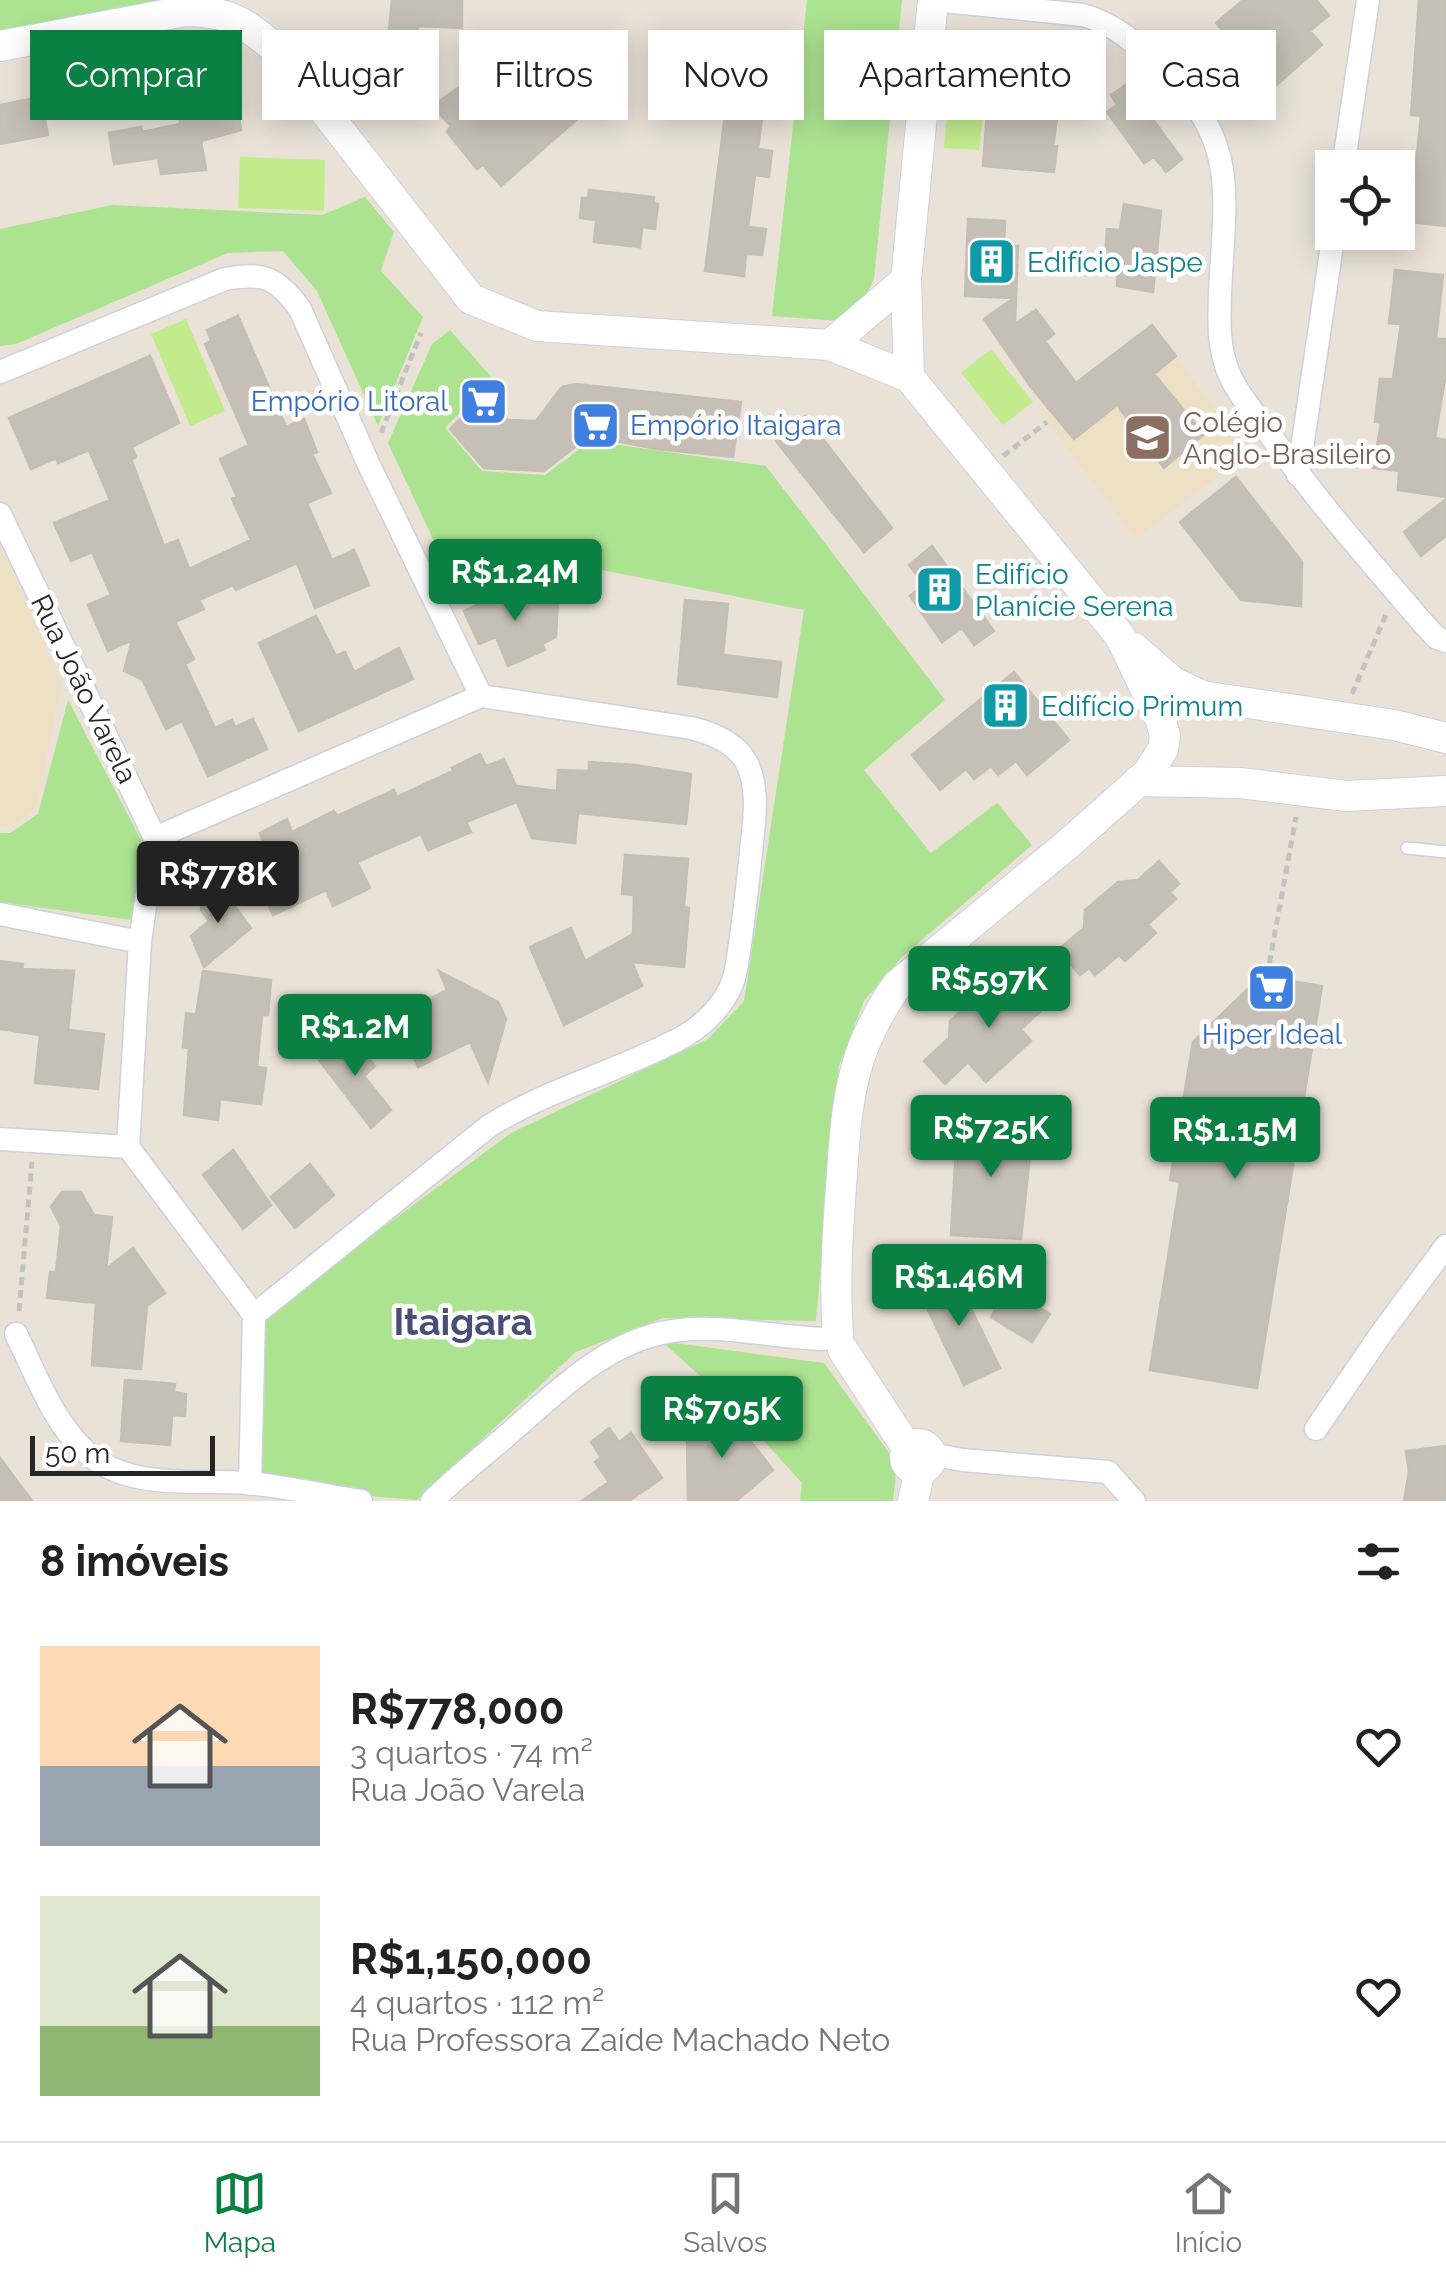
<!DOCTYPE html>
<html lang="pt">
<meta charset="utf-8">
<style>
:root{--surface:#fff;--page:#f6f6f6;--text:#222;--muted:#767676;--line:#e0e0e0;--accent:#0b8043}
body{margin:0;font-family:Raleway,sans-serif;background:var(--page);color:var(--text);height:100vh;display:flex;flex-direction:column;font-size:38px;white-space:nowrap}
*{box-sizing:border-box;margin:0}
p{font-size:32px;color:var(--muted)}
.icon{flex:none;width:55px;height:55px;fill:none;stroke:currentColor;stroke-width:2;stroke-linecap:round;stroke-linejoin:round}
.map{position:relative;height:1501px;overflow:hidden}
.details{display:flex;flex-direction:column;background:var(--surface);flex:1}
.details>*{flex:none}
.banner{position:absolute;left:30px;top:30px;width:1388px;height:90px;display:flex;gap:20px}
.buttons{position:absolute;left:1315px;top:150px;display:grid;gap:20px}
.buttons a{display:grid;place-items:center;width:100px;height:100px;border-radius:0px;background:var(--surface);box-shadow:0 5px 25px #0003;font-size:50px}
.scale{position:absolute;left:30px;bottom:25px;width:185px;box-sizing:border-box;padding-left:10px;border:5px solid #262626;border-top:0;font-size:28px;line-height:35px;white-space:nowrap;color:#262626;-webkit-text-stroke:8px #fff;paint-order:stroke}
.price{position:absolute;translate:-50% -85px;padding:0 22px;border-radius:10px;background:var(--accent);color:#fff;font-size:32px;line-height:65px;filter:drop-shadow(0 2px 5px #0008)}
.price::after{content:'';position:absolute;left:50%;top:60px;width:30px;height:22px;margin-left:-15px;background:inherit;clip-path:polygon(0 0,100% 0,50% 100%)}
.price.current{background:#222;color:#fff}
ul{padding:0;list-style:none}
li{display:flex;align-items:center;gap:30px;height:250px;padding:0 40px}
li span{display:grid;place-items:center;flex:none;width:280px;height:200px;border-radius:0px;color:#555}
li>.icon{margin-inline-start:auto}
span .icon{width:120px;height:120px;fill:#fffc;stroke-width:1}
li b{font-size:42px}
h2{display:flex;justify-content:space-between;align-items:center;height:120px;padding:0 40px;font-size:42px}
.pill{padding:0 35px;border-radius:0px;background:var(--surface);box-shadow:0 5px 25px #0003;font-size:35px;line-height:90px}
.pill.current{background:var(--accent);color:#fff}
.tabs{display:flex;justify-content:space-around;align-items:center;height:140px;border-top:2px solid var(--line);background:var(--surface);font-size:28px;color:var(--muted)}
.tabs a{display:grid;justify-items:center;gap:5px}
.tabs .current{color:var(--accent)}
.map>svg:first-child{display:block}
.education{fill:#ede0c5}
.green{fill:#ace391}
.pitch{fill:#c1eb8c}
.building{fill:#c5bfb7;stroke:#c5beb1;stroke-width:2.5}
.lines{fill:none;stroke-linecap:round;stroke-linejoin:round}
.service-casing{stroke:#ccd0e0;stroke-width:14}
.minor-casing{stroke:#ccd0e0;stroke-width:25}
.tertiary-casing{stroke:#ccd0e0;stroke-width:32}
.path{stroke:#c2c2c2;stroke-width:5;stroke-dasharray:8 5;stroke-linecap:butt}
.service{stroke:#fff;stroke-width:11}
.minor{stroke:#fff;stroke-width:22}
.tertiary{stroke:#fff;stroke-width:30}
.labels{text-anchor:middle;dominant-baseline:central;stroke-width:9;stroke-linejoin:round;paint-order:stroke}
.culture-label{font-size:28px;fill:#0d838f;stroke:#fff;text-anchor:start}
.shop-label{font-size:28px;fill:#366cbe;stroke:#fff;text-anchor:end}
.education-label{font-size:28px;fill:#785e54;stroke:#fff;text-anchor:start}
.street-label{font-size:28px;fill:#262626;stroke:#fff}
.district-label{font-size:38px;font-weight:bold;fill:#474f77;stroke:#fff}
</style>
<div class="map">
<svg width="1446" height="1501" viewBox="0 0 1446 1501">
<rect width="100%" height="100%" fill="#eae2d7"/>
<path class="education" d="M 1152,325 L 1248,454 L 1136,539 L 1039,411 Z
M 0,544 L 62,683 L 36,808 L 13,826 L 0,826 Z"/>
<path class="green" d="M 0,0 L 182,0 L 0,38 Z
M 807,0 L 902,0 L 874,279 L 860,307 L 840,321 L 772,316 Z
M 365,197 L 394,232 L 381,271 L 423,317 L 378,426 L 317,291 L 283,251 L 228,253 L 16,344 L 0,346 L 0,229 L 112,205 L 322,215 Z
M 450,330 L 493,379 L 445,428 L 482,471 L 545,475 L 590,441 L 766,466 L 945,700 L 864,770 L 931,853 L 997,803 L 1032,845 L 902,957 L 864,1001 L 839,1066 L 816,1321 L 663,1318 L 576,1352 L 417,1500 L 261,1487 L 256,1321 L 511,1133 L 708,1039 L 744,1001 L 804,610 L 597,569 L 542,564 L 462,601 L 388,443 L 432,344 Z
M 68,700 L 142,842 L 139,921 L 0,902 L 0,833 L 10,833 L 38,814 Z
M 661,1341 L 824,1363 L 897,1464 L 893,1501 L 800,1501 L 802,1483 L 724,1397 Z"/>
<path class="pitch" d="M 952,64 L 989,67 L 979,150 L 944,148 Z
M 240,157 L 325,160 L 324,211 L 238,208 Z
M 186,319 L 225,411 L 190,426 L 151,334 Z
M 991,349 L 1033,402 L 1003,425 L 961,373 Z"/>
<path class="building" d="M 392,0 L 462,0 L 462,28 L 418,26 L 414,50 L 387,48 Z
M 1243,0 L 1316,0 L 1329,15 L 1310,31 L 1322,45 L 1272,89 L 1216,23 Z
M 1419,0 L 1446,0 L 1446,226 L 1400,221 L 1404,181 L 1414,182 L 1421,116 L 1411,115 Z
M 510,40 L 576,120 L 501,186 L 483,165 L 477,169 L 447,132 L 451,126 L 432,106 L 489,67 L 485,63 Z
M 1127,84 L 1182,159 L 1166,172 L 1154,157 L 1144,163 L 1107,112 L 1117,105 L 1111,95 Z
M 989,86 L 1061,92 L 1053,146 L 1057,146 L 1054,172 L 983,166 Z
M 40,97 L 48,135 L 0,144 L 0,105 Z
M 236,98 L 241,130 L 201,141 L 206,170 L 161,174 L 158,158 L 114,164 L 109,133 L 141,127 L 142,132 L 180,124 L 179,113 L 205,109 L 204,104 Z
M 726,107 L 763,109 L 758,149 L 772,151 L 769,177 L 755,175 L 748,227 L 766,229 L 762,255 L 746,254 L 744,276 L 705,271 Z
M 589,190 L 654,197 L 653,203 L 658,204 L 655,229 L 642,227 L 640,247 L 594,242 L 596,220 L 580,218 L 582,198 L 588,198 Z
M 1124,204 L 1161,211 L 1153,292 L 1117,286 L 1118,262 L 1105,261 L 1107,229 L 1120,230 Z
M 968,219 L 1005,221 L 1004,245 L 1018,246 L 1015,324 L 1036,310 L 1054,334 L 1045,341 L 1076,383 L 1152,325 L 1176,356 L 1154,374 L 1204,434 L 1164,468 L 1117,405 L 1074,439 L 1030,386 L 984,319 L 1014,298 L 965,296 Z
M 1395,270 L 1443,275 L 1436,339 L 1446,339 L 1446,373 L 1435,438 L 1446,440 L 1446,497 L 1398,490 L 1399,471 L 1373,468 L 1381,423 L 1375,422 L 1380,379 L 1393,379 L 1401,324 L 1389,323 Z
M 238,316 L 286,427 L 304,419 L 317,452 L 312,454 L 331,493 L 307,503 L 332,560 L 354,550 L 369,585 L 315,608 L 297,563 L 236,590 L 233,585 L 199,600 L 204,609 L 175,622 L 194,659 L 185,664 L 215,728 L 232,720 L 235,727 L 253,719 L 267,749 L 208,776 L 182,721 L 166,729 L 142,679 L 124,671 L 132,640 L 108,651 L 88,605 L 111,595 L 92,552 L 71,561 L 54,523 L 110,500 L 89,450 L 58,463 L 56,458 L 31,469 L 9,418 L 150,356 L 179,423 L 132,447 L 136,457 L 131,459 L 164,546 L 178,540 L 189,569 L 251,540 L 232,499 L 237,497 L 220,459 L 249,445 L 205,344 L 211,341 L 207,330 Z
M 576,384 L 741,402 L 733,457 L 657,449 L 589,436 L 544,471 L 484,468 L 450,429 L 485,394 L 508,420 L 536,421 L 562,387 Z
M 805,416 L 892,528 L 864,552 L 776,441 Z
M 1236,477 L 1302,562 L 1301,606 L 1241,600 L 1180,522 Z
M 1446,499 L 1446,536 L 1421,556 L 1404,532 Z
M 932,546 L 994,631 L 974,645 L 962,628 L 942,642 L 910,596 L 924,584 L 909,565 Z
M 502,592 L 504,596 L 558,598 L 556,637 L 542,644 L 545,650 L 508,666 L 496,637 L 479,644 L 464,611 Z
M 685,600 L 728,604 L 723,655 L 781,662 L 777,697 L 678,684 Z
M 316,616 L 336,656 L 345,652 L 354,672 L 399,648 L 413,679 L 299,731 L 259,643 Z
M 1014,672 L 1069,740 L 1027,775 L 1016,761 L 998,775 L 991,766 L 974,779 L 966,769 L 940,790 L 912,755 Z
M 480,754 L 486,766 L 504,759 L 516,786 L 557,791 L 558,770 L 589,771 L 589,762 L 635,765 L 691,774 L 686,824 L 578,813 L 575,843 L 532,838 L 517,802 L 466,822 L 471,832 L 428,850 L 421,834 L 357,862 L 370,888 L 333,906 L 326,890 L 273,915 L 248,860 L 266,851 L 260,833 L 287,819 L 292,832 L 334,811 L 337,816 L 394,790 L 397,797 L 453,771 L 452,768 Z
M 625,855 L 688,859 L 684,907 L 689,908 L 684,967 L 632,962 L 642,986 L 564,1025 L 530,947 L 571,928 L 585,961 L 633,934 L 634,895 L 622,894 Z
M 1159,861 L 1179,884 L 1170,892 L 1176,899 L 1148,924 L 1156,933 L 1125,961 L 1119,955 L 1095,975 L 1089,968 L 1080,975 L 1058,950 L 1084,928 L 1085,910 L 1118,882 L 1138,880 Z
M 223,890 L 251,928 L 204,967 L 191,936 L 209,921 L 201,910 L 204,891 Z
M 0,961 L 23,964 L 22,969 L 74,971 L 68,1030 L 104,1034 L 98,1089 L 35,1083 L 40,1035 L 0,1029 Z
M 203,971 L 271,980 L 268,1015 L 262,1015 L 257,1067 L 266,1068 L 261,1104 L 220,1099 L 218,1120 L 184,1115 L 189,1048 L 183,1047 L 186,1013 L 196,1015 Z
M 439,971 L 498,1002 L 506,1019 L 488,1082 L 470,1042 L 418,1067 L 396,1015 L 447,990 Z
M 1024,971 L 1045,994 L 1036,1003 L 1043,1009 L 1021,1029 L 1031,1041 L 986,1082 L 968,1062 L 945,1084 L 924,1061 L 949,1038 L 950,1021 L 982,992 L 1002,990 Z
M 1261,976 L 1322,986 L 1257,1388 L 1150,1370 L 1180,1182 L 1170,1180 L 1193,1042 Z
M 349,1033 L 375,1066 L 364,1076 L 391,1110 L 371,1128 L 319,1060 Z
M 975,1118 L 1030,1123 L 1029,1136 L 1032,1136 L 1021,1239 L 951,1235 L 957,1130 L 990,1134 Z
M 233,1150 L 271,1205 L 243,1229 L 203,1175 Z
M 310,1164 L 334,1195 L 295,1228 L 271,1197 Z
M 62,1192 L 81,1192 L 94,1215 L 112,1217 L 106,1269 L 133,1248 L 165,1293 L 147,1306 L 141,1369 L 92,1365 L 96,1303 L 47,1298 L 50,1272 L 56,1272 L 61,1226 L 51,1207 Z
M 953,1272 L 1000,1368 L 964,1385 L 927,1308 L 932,1306 L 921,1286 Z
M 1008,1288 L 1050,1314 L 1032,1342 L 991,1317 Z
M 125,1380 L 175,1384 L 174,1392 L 186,1394 L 185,1416 L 172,1415 L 170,1445 L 121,1441 Z
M 724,1407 L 773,1470 L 736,1501 L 688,1501 L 687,1436 Z
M 609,1428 L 619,1442 L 631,1433 L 662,1478 L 629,1501 L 582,1501 L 609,1482 L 595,1462 L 601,1457 L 591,1442 Z
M 1446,1446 L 1446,1501 L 1404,1501 L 1409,1472 L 1406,1451 Z
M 0,1458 L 32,1501 L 0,1501 Z"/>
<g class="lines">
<defs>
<path id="service" d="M 1407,848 L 1446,852"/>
<path id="minor" d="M 933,0 L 1083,15 C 1118,25 1138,46 1164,70 C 1241,142 1224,198 1220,294 C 1219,322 1218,350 1230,376 C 1239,396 1256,415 1269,433 C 1315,499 1369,560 1422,622 L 1437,638 L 1446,641
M 1343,168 L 1368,0
M 0,372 L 225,279 C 264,272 276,277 300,309 L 368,463 L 481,696
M 1298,475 L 1334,232
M 0,514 L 155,838 L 140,942 L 128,1147 L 254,1315 L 250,1484
M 155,838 L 481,696
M 0,914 L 140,942
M 0,1139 L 128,1147
M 254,1315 L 489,1126 C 550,1088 620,1071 683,1037 C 704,1025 725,1004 733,981 C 737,970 738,956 740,944 C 746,903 750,863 754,823 C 759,767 745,741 691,728 L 481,696
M 16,1334 C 36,1374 52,1421 86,1452 C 129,1491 194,1479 248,1483 C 286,1487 324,1495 361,1501
M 1316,1429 L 1383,1331 L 1446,1246
M 932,1454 L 962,1460 L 1108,1472 L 1134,1501
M 432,1501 C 457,1476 486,1454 513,1430 C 563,1387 611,1337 680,1330 C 728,1325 778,1338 825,1339"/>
<path id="tertiary" d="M 0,46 L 185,11 C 229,11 244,22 277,50 L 471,299 L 537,326 L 830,345 L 909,377 L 1120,636 L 1161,721 L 1165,736 L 1163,749 L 1148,773 L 1068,844 L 897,985 C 884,1004 873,1023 864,1045 C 848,1085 845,1130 842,1173 C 838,1227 834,1280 838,1334
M 830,345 L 906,280
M 909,377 L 906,280 L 933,0
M 1134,648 L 1173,682 L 1202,696 L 1394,725 L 1446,738
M 1138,781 L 1240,783 L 1346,796 L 1446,791
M 843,1350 L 907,1448
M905 1457a13 13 0 1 1 26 0a13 13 0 1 1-26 0Z
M 913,1501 L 920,1470"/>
</defs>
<use href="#service" class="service-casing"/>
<use href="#minor" class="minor-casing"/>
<use href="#tertiary" class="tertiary-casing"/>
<path class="path" d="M 381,433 L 421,333
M 1003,456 L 1047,422
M 1352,694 L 1387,612
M 1267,976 L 1296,817
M 19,1311 L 32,1162"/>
<use href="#service" class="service"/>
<use href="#minor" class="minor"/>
<use href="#tertiary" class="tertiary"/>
</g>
<defs>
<symbol id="building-square" viewBox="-11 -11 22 22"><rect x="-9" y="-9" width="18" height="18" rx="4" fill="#0f9aa8" stroke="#fff"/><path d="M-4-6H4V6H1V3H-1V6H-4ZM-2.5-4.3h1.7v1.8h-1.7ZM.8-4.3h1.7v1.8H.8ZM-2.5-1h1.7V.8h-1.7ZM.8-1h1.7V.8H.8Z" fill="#fff"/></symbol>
<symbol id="supermarket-square" viewBox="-11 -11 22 22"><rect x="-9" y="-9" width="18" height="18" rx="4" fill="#3f7fe0" stroke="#fff"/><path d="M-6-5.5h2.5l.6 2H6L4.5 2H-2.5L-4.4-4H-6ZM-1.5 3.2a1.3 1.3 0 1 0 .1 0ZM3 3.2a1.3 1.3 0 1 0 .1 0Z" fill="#fff"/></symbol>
<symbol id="school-square" viewBox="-11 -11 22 22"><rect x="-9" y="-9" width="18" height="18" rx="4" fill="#8d6e63" stroke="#fff"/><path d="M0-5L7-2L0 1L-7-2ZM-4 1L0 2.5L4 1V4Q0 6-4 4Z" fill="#fff"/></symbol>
</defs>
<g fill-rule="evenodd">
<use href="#building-square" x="964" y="234" width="55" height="55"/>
<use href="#supermarket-square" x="456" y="374" width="55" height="55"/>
<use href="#supermarket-square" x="568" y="398" width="55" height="55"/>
<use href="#school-square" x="1120" y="410" width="55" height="55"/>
<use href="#building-square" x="912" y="562" width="55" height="55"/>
<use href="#building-square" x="978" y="678" width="55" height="55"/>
<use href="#supermarket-square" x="1244" y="960" width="55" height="55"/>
</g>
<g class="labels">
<g class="culture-label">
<text x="1027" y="262">Edifício Jaspe</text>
<text x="975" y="574">Edifício<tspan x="975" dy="32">Planície Serena</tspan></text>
<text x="1041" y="706">Edifício Primum</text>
</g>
<g class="shop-label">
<text x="448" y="401">Empório Litoral</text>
<text x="630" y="425" text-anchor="start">Empório Itaigara</text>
<text x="1272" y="1034" text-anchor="middle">Hiper Ideal</text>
</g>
<g class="education-label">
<text x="1183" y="422">Colégio<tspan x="1183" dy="32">Anglo-Brasileiro</tspan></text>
</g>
<g class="street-label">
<text transform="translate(84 689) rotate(64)">Rua João Varela</text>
</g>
<g class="district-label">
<text x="463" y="1321">Itaigara</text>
</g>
</g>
</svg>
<div class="buttons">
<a><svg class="icon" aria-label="locate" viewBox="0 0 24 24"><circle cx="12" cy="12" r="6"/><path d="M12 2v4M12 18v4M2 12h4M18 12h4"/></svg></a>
</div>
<div class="scale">50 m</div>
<b class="price" style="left:515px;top:624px">R$1.24M</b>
<b class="price current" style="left:218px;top:926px">R$778K</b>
<b class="price" style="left:989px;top:1031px">R$597K</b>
<b class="price" style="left:355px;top:1079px">R$1.2M</b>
<b class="price" style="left:991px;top:1180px">R$725K</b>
<b class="price" style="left:1235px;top:1182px">R$1.15M</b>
<b class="price" style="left:959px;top:1329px">R$1.46M</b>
<b class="price" style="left:722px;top:1461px">R$705K</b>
<div class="banner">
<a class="pill current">Comprar</a>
<a class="pill">Alugar</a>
<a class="pill">Filtros</a>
<a class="pill">Novo</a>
<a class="pill">Apartamento</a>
<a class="pill">Casa</a>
</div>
</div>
<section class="details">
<h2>8 imóveis<svg class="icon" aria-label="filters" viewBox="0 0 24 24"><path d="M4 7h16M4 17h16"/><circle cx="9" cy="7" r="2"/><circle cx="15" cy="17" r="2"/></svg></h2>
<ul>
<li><span style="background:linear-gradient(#ffd9b3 60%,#9aa5b1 0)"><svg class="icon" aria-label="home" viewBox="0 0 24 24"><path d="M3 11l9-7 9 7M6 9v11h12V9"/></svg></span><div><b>R$778,000</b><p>3 quartos · 74 m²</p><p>Rua João Varela</p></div><svg class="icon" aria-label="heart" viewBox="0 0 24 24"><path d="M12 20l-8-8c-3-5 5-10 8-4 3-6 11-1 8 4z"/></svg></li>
<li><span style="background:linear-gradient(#dfe7d0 65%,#8fb573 0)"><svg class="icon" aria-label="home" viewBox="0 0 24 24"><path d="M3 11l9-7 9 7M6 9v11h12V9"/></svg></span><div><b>R$1,150,000</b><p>4 quartos · 112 m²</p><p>Rua Professora Zaíde Machado Neto</p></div><svg class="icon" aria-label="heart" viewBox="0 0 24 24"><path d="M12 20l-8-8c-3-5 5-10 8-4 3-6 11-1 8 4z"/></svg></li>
</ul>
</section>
<nav class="tabs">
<a class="current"><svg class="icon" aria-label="map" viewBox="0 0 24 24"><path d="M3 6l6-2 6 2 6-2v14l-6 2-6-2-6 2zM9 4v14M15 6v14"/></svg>Mapa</a>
<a><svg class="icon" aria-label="saved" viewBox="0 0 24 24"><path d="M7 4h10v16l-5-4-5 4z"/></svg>Salvos</a>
<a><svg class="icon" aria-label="home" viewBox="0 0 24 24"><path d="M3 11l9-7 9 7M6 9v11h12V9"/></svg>Início</a>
</nav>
